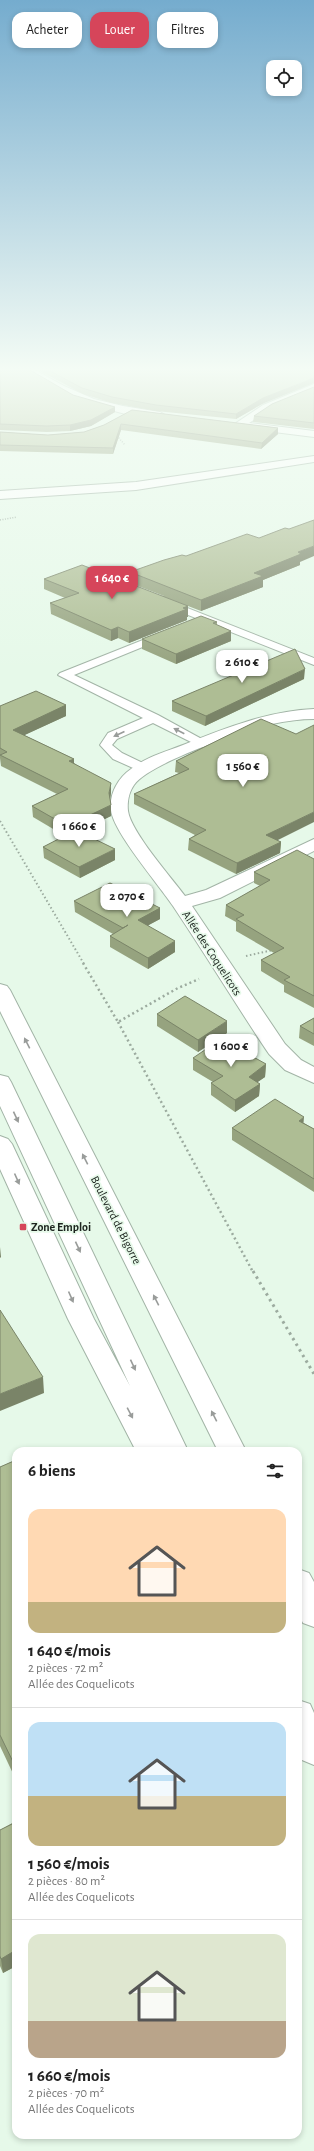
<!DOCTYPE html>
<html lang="fr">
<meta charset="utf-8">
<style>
:root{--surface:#fff;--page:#f2f2f2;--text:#222;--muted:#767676;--line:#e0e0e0;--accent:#d6455a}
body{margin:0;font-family:"Alegreya Sans",sans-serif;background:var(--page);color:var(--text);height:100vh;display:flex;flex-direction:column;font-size:15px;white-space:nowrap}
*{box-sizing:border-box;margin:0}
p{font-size:13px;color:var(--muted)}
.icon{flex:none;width:22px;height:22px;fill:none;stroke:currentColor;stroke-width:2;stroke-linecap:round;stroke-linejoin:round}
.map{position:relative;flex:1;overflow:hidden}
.details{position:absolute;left:12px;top:1447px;width:290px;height:692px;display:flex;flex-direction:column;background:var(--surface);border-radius:12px;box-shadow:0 2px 6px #0003}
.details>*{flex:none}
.banner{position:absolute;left:12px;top:12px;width:290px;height:36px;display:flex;gap:8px}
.buttons{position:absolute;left:266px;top:60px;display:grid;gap:8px}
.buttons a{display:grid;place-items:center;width:36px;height:36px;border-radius:8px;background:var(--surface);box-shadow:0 2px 6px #0003;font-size:20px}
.price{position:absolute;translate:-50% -34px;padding:0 9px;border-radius:8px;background:#fff;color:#222;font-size:13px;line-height:26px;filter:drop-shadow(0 1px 2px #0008)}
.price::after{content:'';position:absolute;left:50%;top:24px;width:12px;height:9px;margin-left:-6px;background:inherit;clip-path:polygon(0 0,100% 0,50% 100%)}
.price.on{background:var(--accent);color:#fff}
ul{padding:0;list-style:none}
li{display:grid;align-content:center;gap:8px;height:212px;padding:0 16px}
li+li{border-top:1px solid var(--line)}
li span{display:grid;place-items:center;height:124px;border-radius:12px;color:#555}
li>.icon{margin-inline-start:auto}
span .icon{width:72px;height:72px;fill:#fffc;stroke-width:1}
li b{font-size:17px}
h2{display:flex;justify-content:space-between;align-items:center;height:48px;padding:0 16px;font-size:17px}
.pill{padding:0 14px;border-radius:12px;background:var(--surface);box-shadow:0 2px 6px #0003;font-size:14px;line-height:36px}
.pill.on{background:var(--accent);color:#fff}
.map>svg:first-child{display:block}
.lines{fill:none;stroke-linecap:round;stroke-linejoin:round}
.service-casing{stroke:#a2b4a6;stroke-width:2}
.minor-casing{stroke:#a2b4a6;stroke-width:2}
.secondary-casing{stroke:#a2b4a6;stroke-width:2}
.primary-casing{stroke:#a2b4a6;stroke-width:2}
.path-far3{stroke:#9cab9f;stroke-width:1.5;stroke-dasharray:1 1.5;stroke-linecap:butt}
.path-far2{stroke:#9cab9f;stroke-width:2;stroke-dasharray:1.5 2.5;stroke-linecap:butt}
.path-far1{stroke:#9cab9f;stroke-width:2.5;stroke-dasharray:2 3;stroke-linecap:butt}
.path{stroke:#9cab9f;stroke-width:3;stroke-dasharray:2.5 4;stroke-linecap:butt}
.service{fill:#fff;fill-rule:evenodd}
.minor{fill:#fff;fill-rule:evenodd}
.secondary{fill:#fff;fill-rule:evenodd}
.primary{fill:#fff;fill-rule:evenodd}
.wall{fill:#96a37f}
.shaded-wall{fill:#7a8468}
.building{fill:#aebd94;stroke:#7a8468}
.oneway{fill:#999c9a}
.poi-dot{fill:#d6455a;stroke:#e6f9e9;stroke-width:1.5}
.labels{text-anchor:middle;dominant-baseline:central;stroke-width:3.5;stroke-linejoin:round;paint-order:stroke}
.street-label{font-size:12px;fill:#1d241f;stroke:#e6f9e9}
.poi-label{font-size:12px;font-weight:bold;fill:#1d241f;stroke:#e6f9e9;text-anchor:start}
</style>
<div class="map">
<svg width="314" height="2151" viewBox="0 0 314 2151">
<rect width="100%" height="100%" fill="#e6f9e9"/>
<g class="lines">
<defs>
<path id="service" d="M 167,600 L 314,658 L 314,665 L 163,605 L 162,603 Z
M 163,632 L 169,635 L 167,637 L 74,675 L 158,715 L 209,743 L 203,747 L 199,746 L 153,723 L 117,739 L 112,745 L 122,753 L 147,765 L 148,768 L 147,771 L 142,772 L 113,759 L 100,745 L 108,733 L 143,718 L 58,675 L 60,673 Z"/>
<path id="minor" d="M 23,370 L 35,370 L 64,386 L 94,399 L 123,406 L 160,412 L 165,415 C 153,431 36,386 23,370 Z
M 314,384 L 314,391 L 271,409 L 249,423 L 314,431 L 314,437 L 250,429 L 246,428 L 245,425 L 238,428 L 233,425 L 263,405 Z
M 314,709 L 314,719 C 300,719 286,721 272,724 C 244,731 149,763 134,785 C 129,792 127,802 128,811 C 131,832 171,877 185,896 L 206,890 L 314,839 L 314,851 L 220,898 L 192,906 L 285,1044 L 301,1060 L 314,1067 L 314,1083 L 285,1070 L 269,1054 C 236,1005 206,955 173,906 C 160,886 113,832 111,810 C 109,794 118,778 131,769 C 146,757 165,752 183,745 C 225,728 268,711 314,709 Z"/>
<path id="secondary" d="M 314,456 L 314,462 L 136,490 L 0,499 L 0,491 L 136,482 Z"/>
<path id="primary" d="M 0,984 L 7,986 L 10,990 L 246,1451 L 218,1451 L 0,1011 Z
M 0,1075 L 8,1077 L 11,1082 L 188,1451 L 136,1451 L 68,1319 L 0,1169 L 0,1136 L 8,1139 L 12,1144 L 94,1319 L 130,1386 L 0,1106 Z
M 298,1569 L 309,1573 L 314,1582 L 314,1627 L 303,1623 L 298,1613 Z
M 298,1700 L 310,1704 L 314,1713 L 314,1765 L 302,1760 L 298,1751 Z"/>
</defs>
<use href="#service" class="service-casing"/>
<use href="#minor" class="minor-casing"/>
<use href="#secondary" class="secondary-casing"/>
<use href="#primary" class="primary-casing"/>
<path class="path-far3" d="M 117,436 L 125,445
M 0,520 L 17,517"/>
<path class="path-far2" d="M 0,821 L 84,964
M 246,956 L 273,950"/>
<path class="path-far1" d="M 83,963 L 118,1022 L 178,988 L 199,979
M 118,1022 L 253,1272"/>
<path class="path" d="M 253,1271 L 314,1374"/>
<use href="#service" class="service"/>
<use href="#minor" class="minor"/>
<use href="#secondary" class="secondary"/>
<use href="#primary" class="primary"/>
</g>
<path class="wall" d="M 0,370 L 73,395 L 115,412 L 91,426 L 70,431 L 47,432 L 0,430 Z
M 38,370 L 314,370 L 262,404 L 236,419 L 156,411 L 112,403 L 83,394 Z
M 314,387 L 314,429 L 253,422 L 254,416 Z
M 132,410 L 278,428 L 278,434 L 261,449 L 121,430 L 113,454 L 0,451 L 0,432 L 48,435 L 84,432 L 104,425 Z
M 186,556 L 300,562 L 300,565 L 263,580 L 263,587 L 201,611 L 188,606 L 188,617 L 187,617 L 187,620 L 129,643 L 118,638 L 111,641 L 51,614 L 50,603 L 65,598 L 44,589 L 44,579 L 164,596 L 130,583 L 130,572 Z
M 217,622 L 217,625 L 231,631 L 231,641 L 176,664 L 142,649 L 142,639 Z
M 304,679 L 205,726 L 172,711 L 172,701 Z
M 66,705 L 66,716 L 24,735 L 74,759 L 74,763 L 111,793 L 110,800 L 111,816 L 80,831 L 115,860 L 80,878 L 44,858 L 43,847 L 65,836 L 33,817 L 32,806 L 57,794 L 1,766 L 0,758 L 0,706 Z
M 261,719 L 277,840 L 281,842 L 280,853 L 236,874 L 188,850 L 189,839 L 195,835 L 134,804 L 134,794 L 179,773 L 175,772 L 176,761 Z
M 314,859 L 314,1008 L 284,992 L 284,985 L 261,971 L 261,960 L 274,953 L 236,931 L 236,922 L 225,916 L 226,905 L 260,886 L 254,883 L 254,872 Z
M 74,901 L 160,908 L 160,919 L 148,925 L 175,952 L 148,969 L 110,947 L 110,936 L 113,934 L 75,912 Z
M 157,1014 L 227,1033 L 198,1052 L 157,1026 Z
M 314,1018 L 314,1046 L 299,1038 L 300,1026 Z
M 193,1058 L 266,1064 L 265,1077 L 257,1082 L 260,1084 L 259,1096 L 235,1112 L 211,1095 L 211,1083 L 213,1082 L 193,1070 Z
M 304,1123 L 314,1129 L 314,1192 L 232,1140 L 232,1128 Z
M 16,1460 L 16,1780 L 0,1746 L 0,1467 Z
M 16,1821 L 16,1966 L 3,1973 L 0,1966 L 0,1830 Z"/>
<path class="shaded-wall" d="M 314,378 L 314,383 L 262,404 L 236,419 L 236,414 L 263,398 Z
M 115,407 L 115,412 L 91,426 L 70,431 L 70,425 Z
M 121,424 L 121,430 L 113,454 L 113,448 Z
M 278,428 L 278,434 L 261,449 L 262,443 Z
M 314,546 L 314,556 L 300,562 L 300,565 L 263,580 L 263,587 L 201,611 L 201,600 L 254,573 L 298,552 Z
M 188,606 L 188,617 L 187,617 L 187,620 L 129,643 L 129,632 Z
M 118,627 L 118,638 L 111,641 L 111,630 Z
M 231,631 L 231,641 L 176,664 L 176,654 Z
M 305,669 L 304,679 L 205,726 L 206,716 Z
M 66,705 L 66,716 L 14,740 L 13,730 Z
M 74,759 L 74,770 L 69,761 Z
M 111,783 L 111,793 L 109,804 L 109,793 Z
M 111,805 L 111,816 L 68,837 L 67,826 Z
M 314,812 L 314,822 L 266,846 L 266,835 Z
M 281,842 L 280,853 L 236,874 L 237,863 Z
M 115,849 L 115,860 L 80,878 L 79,867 Z
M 160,908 L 160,919 L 138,931 L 138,920 Z
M 175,941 L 175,952 L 148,969 L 148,958 Z
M 227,1021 L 227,1033 L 198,1052 L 198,1040 Z
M 266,1064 L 265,1077 L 248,1089 L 249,1077 Z
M 260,1084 L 259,1096 L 235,1112 L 235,1100 Z
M 304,1117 L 303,1129 L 299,1121 Z
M 0,1247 L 1,1257 L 0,1258 Z
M 43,1377 L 44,1393 L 0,1411 L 0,1394 Z
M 16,1950 L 16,1966 L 3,1973 L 1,1959 Z"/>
<path class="building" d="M 0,370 L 30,370 L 73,395 L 115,407 L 91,420 L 70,425 L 47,426 L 0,424 Z
M 48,370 L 314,370 L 314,378 L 263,398 L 236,414 L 156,405 L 112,397 L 82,388 Z
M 314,387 L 314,423 L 254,416 L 272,404 Z
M 132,410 L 278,428 L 262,443 L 121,424 L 113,448 L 0,445 L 0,432 L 48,435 L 84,432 L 104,425 Z
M 314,520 L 314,546 L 298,552 L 301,554 L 254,573 L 263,576 L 201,600 L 130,572 L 164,560 L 182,555 L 186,556 L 247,534 L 259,538 L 285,528 L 289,529 Z
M 82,565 L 188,606 L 183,608 L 187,609 L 129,632 L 118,627 L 111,630 L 50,603 L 79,593 L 44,579 Z
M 201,616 L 217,622 L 213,623 L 231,631 L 176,654 L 142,639 Z
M 295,649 L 305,669 L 206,716 L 172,701 Z
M 36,691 L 66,705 L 13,730 L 74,759 L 69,761 L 111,783 L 109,793 L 111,805 L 67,826 L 32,806 L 68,789 L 0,755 L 7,752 L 0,748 L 0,706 Z
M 261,719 L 296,734 L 314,725 L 314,812 L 266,835 L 281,842 L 237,863 L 189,839 L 206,830 L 134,794 L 189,769 L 176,761 Z
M 76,830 L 115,849 L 79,867 L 43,847 Z
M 297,850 L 314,859 L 314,996 L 284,980 L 290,977 L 261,960 L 284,948 L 236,919 L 244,915 L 226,905 L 270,880 L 254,872 Z
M 110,883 L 160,908 L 138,920 L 175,941 L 148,958 L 110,936 L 128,925 L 123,928 L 74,901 Z
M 185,996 L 227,1021 L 198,1040 L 157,1014 Z
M 314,1018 L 314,1034 L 300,1026 Z
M 221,1039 L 266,1064 L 249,1077 L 260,1084 L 235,1100 L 211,1083 L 223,1076 L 193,1058 Z
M 275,1099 L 304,1117 L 299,1121 L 314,1129 L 314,1179 L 232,1128 Z
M 0,1310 L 43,1377 L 0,1394 Z
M 43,1448 L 45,1451 L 36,1451 Z
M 16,1460 L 16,1768 L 0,1735 L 0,1467 Z
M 16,1822 L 16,1950 L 1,1959 L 0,1956 L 0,1830 Z"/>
<defs><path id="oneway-solid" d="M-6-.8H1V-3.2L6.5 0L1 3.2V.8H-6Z"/></defs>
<g class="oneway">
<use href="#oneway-solid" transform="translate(179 731) rotate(-153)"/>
<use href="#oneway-solid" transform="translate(119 734) rotate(156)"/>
<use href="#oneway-solid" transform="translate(27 1043) rotate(-117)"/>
<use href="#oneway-solid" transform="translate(16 1117) rotate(65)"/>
<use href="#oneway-solid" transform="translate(85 1159) rotate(-117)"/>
<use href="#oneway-solid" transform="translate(17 1179) rotate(66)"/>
<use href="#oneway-solid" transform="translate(78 1247) rotate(65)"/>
<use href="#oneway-solid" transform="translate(71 1297) rotate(66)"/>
<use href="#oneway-solid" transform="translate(156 1300) rotate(-117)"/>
<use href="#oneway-solid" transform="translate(133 1365) rotate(65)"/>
<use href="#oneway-solid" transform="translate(130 1413) rotate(62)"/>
<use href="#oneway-solid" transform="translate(214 1416) rotate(-117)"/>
</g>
<linearGradient id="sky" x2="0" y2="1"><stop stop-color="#75acce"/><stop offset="0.55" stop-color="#f4fcf5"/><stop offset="1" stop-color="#f4fcf5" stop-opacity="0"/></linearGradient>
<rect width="314" height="671" fill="url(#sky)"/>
<rect class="poi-dot" x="19" y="1223" width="8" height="8" rx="2"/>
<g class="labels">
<g class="street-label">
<text transform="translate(212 953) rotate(57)">Allée des Coquelicots</text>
<text transform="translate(116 1220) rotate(63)">Boulevard de Bigorre</text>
</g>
<g class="poi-label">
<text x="31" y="1227">Zone Emploi</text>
</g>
</g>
</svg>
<div class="buttons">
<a><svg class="icon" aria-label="locate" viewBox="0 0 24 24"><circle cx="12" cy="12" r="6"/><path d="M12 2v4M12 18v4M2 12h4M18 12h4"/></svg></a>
</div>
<b class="price on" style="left:112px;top:600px">1 640 €</b>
<b class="price" style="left:242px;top:684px">2 610 €</b>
<b class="price" style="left:243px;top:788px">1 560 €</b>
<b class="price" style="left:79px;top:848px">1 660 €</b>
<b class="price" style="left:127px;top:918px">2 070 €</b>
<b class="price" style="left:231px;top:1068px">1 600 €</b>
<div class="banner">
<a class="pill">Acheter</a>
<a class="pill on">Louer</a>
<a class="pill">Filtres</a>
</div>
<section class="details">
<h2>6 biens<svg class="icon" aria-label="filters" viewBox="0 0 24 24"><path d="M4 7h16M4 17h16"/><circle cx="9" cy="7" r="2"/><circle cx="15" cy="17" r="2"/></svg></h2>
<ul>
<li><span style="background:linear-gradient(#ffd9b3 75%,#c2b280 0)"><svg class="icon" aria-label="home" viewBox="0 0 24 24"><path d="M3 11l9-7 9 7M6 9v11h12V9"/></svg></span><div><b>1 640 €/mois</b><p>2 pièces · 72 m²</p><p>Allée des Coquelicots</p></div></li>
<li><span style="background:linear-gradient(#bfe0f5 60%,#c2b280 0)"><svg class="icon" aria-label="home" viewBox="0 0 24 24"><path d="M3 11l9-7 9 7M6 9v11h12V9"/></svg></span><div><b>1 560 €/mois</b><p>2 pièces · 80 m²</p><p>Allée des Coquelicots</p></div></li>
<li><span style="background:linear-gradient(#dfe7d0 70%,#b9a48a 0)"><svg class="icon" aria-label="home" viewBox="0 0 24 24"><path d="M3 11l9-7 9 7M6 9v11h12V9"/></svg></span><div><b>1 660 €/mois</b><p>2 pièces · 70 m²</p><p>Allée des Coquelicots</p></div></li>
</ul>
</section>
</div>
